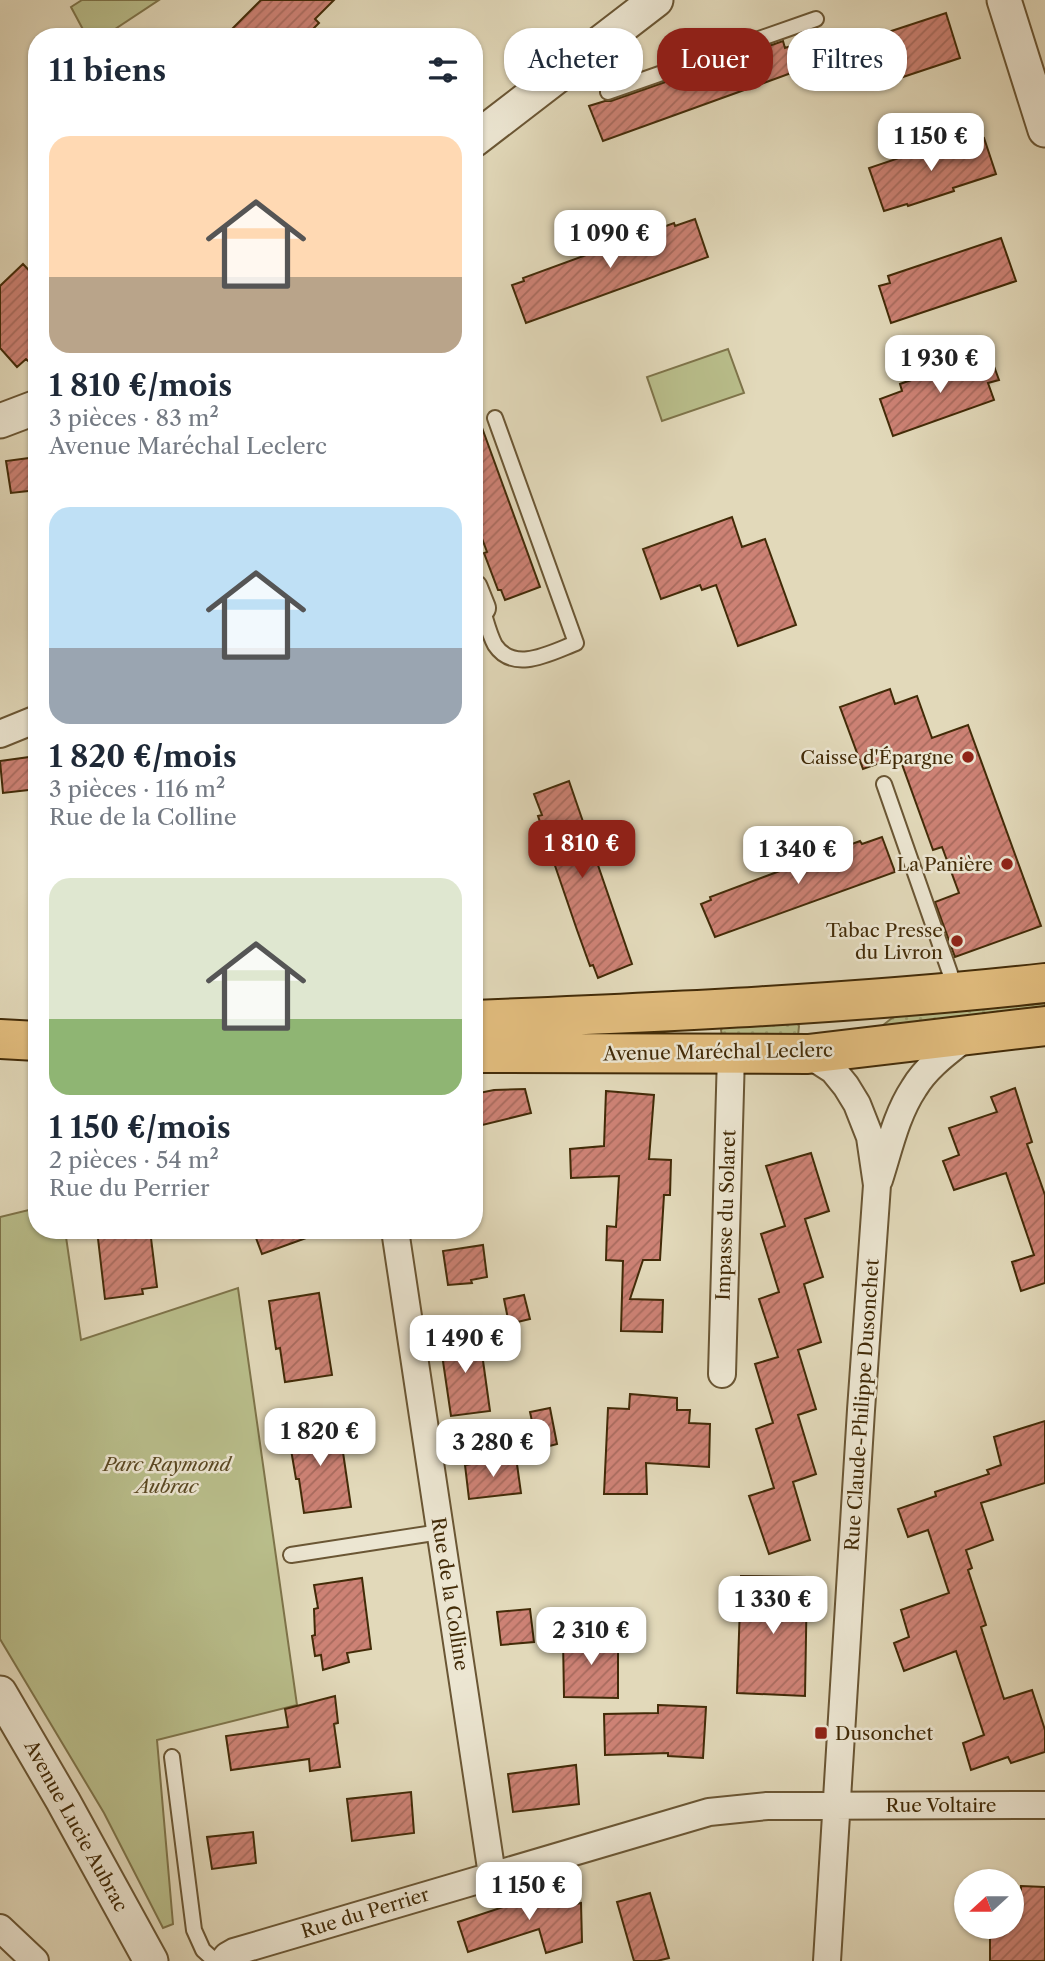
<!DOCTYPE html>
<html lang="fr">
<meta charset="utf-8">
<style>
:root{--surface:#fff;--page:#f6f6f7;--text:#1f2937;--muted:#747a83;--accent:#8f2418}
body{margin:0;font-family:"Libre Caslon Text",serif;background:var(--page);color:var(--text);height:100vh;display:flex;flex-direction:column;font-size:26px;white-space:nowrap}
*{box-sizing:border-box;margin:0}
p{font-size:23px;color:var(--muted)}
.icon{flex:none;width:38px;height:38px;fill:none;stroke:currentColor;stroke-width:2;stroke-linecap:round;stroke-linejoin:round}
.map{position:relative;flex:1;overflow:hidden}
.drawer{position:absolute;left:28px;top:28px;width:455px;height:1211px;display:flex;flex-direction:column;background:var(--surface);border-radius:28px;box-shadow:0 2px 5px #0004}
.drawer>*{flex:none}
.top-card{position:absolute;left:504px;top:28px;width:436px;height:63px;display:flex;gap:14px}
.needle{width:46px;rotate:249deg}
.fabs{position:absolute;left:954px;top:1869px;display:grid;gap:14px}
.fabs a{display:grid;place-items:center;width:70px;height:70px;border-radius:50%;background:var(--surface);box-shadow:0 2px 5px #0004;font-size:35px}
.price{position:absolute;translate:-50% -60px;padding:0 16px;border-radius:14px;background:#fff;color:#222;font-size:23px;line-height:46px;filter:drop-shadow(0 2px 4px #0008)}
.price::after{content:'';position:absolute;left:50%;top:42px;width:21px;height:16px;margin-left:-10px;background:inherit;clip-path:polygon(0 0,100% 0,50% 100%)}
.price.selected{background:var(--accent);color:#fff}
ul{padding:0;list-style:none}
li{display:grid;align-content:center;gap:14px;height:371px;padding:0 21px}
li span{display:grid;place-items:center;height:217px;border-radius:21px;color:#555}
li>.icon{margin-inline-start:auto}
span .icon{width:126px;height:126px;fill:#fffc;stroke-width:1}
li b{font-size:30px}
h2{display:flex;justify-content:space-between;align-items:center;height:84px;padding:0 21px;font-size:30px}
.tag{padding:0 24px;border-radius:28px;background:var(--surface);box-shadow:0 2px 5px #0004;font-size:24px;line-height:63px}
.tag.selected{background:var(--accent);color:#fff}
.map>svg:first-child{display:block}
.grass{fill:url(#grass-dots);stroke:#7e744a;stroke-width:2}
.green{fill:#b9be8b;stroke:#7e744a;stroke-width:2}
.building{fill:url(#building-hatch);stroke:#422b08;stroke-width:2}
.lines{fill:none;stroke-linecap:round;stroke-linejoin:round}
.service-casing{stroke:#6a5634;stroke-width:18}
.minor-casing{stroke:#6a5634;stroke-width:30}
.tertiary-casing{stroke:#6a5634;stroke-width:37}
.primary-casing{stroke:#422b08;stroke-width:42}
.service{stroke:#ece6d2;stroke-width:14}
.minor{stroke:#ece6d2;stroke-width:26}
.tertiary{stroke:#ece6d2;stroke-width:33}
.primary{stroke:#e1bc7d;stroke-width:38}
.poi-dot{fill:#8f2418;stroke:#ece6d2;stroke-width:2.5}
.labels{text-anchor:middle;dominant-baseline:central;stroke-width:5;stroke-linejoin:round;paint-order:stroke}
.poi-label{font-size:19px;fill:#422b08;stroke:#ece6d2;text-anchor:end}
.street-label{font-size:19px;fill:#422b08;stroke:#ece6d2}
.park-label{font-size:19px;font-style:italic;fill:#5a4822;stroke:#ece6d2}
</style>
<div class="map">
<svg width="1045" height="1961" viewBox="0 0 1045 1961">
<defs>
<pattern id="grass-dots" width="8" height="8" patternUnits="userSpaceOnUse" patternTransform="scale(1.75)"><rect width="8" height="8" fill="#b9be8b"/><path d="M2 2h.1M6 6h.1" fill="none" stroke="#a0a376" stroke-width="1.8" stroke-linecap="round"/></pattern>
<pattern id="building-hatch" width="6" height="6" patternUnits="userSpaceOnUse" patternTransform="scale(1.75)"><rect width="6" height="6" fill="#cd8275"/><path d="M-1 1l2-2M0 6l6-6M5 7l2-2" fill="none" stroke="#a86b5e"/></pattern>
</defs>
<rect width="100%" height="100%" fill="#e2d9ba"/>
<filter id="stains"><feTurbulence type="fractalNoise" baseFrequency=".00286" numOctaves="4"/><feColorMatrix values="0 0 0 0 .2 0 0 0 0 .09 0 0 0 0 .02 0 0 0 .5 -.17"/></filter>
<radialGradient id="worn" r=".72"><stop offset=".6" stop-color="#630" stop-opacity="0"/><stop offset="1" stop-color="#630" stop-opacity=".3"/></radialGradient>
<path class="grass" d="M 1045,997 L 1045,1012 L 877,1030 L 892,1018 L 906,1012 Z
M 795,1020 L 799,1026 L 798,1036 L 722,1036 L 721,1030 L 725,1023 Z"/>
<path class="green" d="M 82,0 L 159,0 L 103,37 L 87,37 L 71,7 Z
M 728,349 L 744,393 L 662,421 L 647,377 Z
M 37,1208 L 37,1230 L 65,1230 L 81,1340 L 238,1288 L 297,1705 L 157,1740 L 173,1924 L 163,1928 L 104,1813 L 0,1639 L 0,1217 Z"/>
<path class="building" d="M 261,0 L 334,0 L 315,19 L 319,23 L 305,37 L 224,37 Z
M 946,13 L 960,58 L 876,86 L 861,41 Z
M 783,41 L 785,48 L 800,43 L 808,67 L 603,141 L 589,106 L 605,101 L 611,101 Z
M 961,137 L 963,145 L 984,138 L 996,174 L 953,188 L 954,191 L 908,206 L 907,204 L 884,211 L 869,168 Z
M 695,219 L 708,257 L 526,323 L 512,285 L 524,281 L 523,278 L 674,223 L 675,226 Z
M 1001,238 L 1016,281 L 891,323 L 879,286 L 890,283 L 888,276 Z
M 23,264 L 37,279 L 37,369 L 26,359 L 17,367 L 0,348 L 0,286 Z
M 979,356 L 981,362 L 991,358 L 999,380 L 988,383 L 994,400 L 893,436 L 880,399 L 902,391 L 900,384 Z
M 474,414 L 477,414 L 540,587 L 505,600 L 501,590 L 498,590 L 484,553 L 487,552 L 474,517 Z
M 37,457 L 37,490 L 11,493 L 6,461 Z
M 732,517 L 742,547 L 765,539 L 796,625 L 738,646 L 716,585 L 702,590 L 700,585 L 661,599 L 643,549 Z
M 890,689 L 895,704 L 917,696 L 932,738 L 968,725 L 1041,926 L 955,957 L 935,902 L 959,893 L 942,847 L 933,850 L 899,756 L 863,769 L 840,707 Z
M 37,756 L 37,789 L 3,793 L 0,761 Z
M 569,781 L 632,964 L 598,978 L 593,965 L 590,966 L 577,930 L 538,816 L 542,815 L 534,794 Z
M 882,837 L 895,872 L 715,937 L 701,904 L 711,900 L 710,897 L 860,841 L 862,844 Z
M 1015,1088 L 1032,1142 L 1027,1144 L 1045,1195 L 1045,1283 L 1021,1291 L 1012,1262 L 1034,1255 L 1006,1173 L 954,1190 L 943,1161 L 959,1155 L 949,1128 L 997,1112 L 991,1097 Z
M 525,1089 L 531,1113 L 474,1127 L 474,1094 L 494,1090 Z
M 606,1091 L 654,1095 L 649,1159 L 671,1160 L 670,1195 L 664,1195 L 660,1260 L 643,1260 L 630,1299 L 663,1300 L 662,1332 L 621,1331 L 623,1261 L 606,1260 L 607,1226 L 616,1227 L 619,1176 L 571,1178 L 570,1149 L 604,1146 Z
M 811,1153 L 829,1211 L 805,1219 L 823,1277 L 804,1284 L 821,1342 L 798,1350 L 816,1409 L 798,1415 L 816,1474 L 793,1482 L 810,1540 L 769,1554 L 749,1496 L 774,1488 L 756,1429 L 773,1423 L 755,1364 L 778,1357 L 759,1299 L 779,1292 L 761,1234 L 785,1226 L 766,1166 Z
M 97,1230 L 150,1230 L 157,1287 L 142,1289 L 143,1294 L 105,1299 Z
M 253,1230 L 320,1230 L 320,1233 L 262,1254 Z
M 483,1245 L 487,1277 L 471,1280 L 472,1283 L 448,1285 L 443,1251 Z
M 319,1293 L 332,1375 L 285,1382 L 280,1348 L 276,1349 L 269,1301 Z
M 524,1295 L 530,1319 L 509,1324 L 504,1299 Z
M 479,1332 L 490,1411 L 451,1416 L 440,1341 Z
M 630,1394 L 677,1398 L 677,1410 L 690,1410 L 689,1423 L 710,1424 L 709,1467 L 646,1463 L 647,1494 L 604,1494 L 608,1408 L 629,1409 Z
M 550,1408 L 557,1444 L 538,1449 L 530,1412 Z
M 1045,1421 L 1045,1483 L 981,1503 L 993,1540 L 966,1550 L 972,1568 L 968,1570 L 986,1625 L 981,1627 L 1004,1699 L 1032,1690 L 1045,1730 L 1045,1752 L 1011,1763 L 1008,1757 L 971,1770 L 963,1743 L 984,1735 L 956,1651 L 904,1671 L 894,1643 L 909,1637 L 901,1610 L 949,1593 L 928,1530 L 908,1537 L 898,1509 L 936,1496 L 935,1492 L 989,1474 L 987,1470 L 1001,1465 L 994,1437 Z
M 339,1425 L 351,1507 L 304,1513 L 299,1479 L 296,1479 L 288,1432 Z
M 516,1457 L 521,1493 L 469,1499 L 465,1465 Z
M 741,1576 L 807,1577 L 805,1696 L 737,1693 Z
M 362,1578 L 371,1649 L 347,1653 L 349,1662 L 323,1670 L 321,1655 L 315,1656 L 312,1636 L 315,1635 L 314,1609 L 318,1608 L 314,1585 Z
M 530,1609 L 534,1642 L 501,1645 L 497,1612 Z
M 572,1637 L 618,1637 L 618,1698 L 564,1697 L 563,1639 Z
M 335,1696 L 338,1723 L 334,1724 L 340,1767 L 310,1771 L 309,1759 L 231,1770 L 226,1736 L 288,1727 L 285,1709 Z
M 658,1705 L 706,1707 L 703,1758 L 668,1756 L 668,1753 L 605,1755 L 604,1714 L 658,1713 Z
M 576,1765 L 579,1804 L 513,1812 L 508,1774 Z
M 411,1792 L 414,1833 L 352,1841 L 347,1799 Z
M 253,1832 L 256,1863 L 212,1869 L 207,1837 Z
M 570,1885 L 576,1904 L 581,1903 L 582,1942 L 546,1953 L 539,1929 L 468,1952 L 458,1922 Z
M 1021,1886 L 1045,1887 L 1045,1961 L 990,1961 L 990,1927 L 1012,1927 L 1012,1904 L 1021,1904 Z
M 650,1893 L 669,1958 L 657,1961 L 634,1961 L 617,1902 Z"/>
<g class="lines">
<defs>
<path id="service" d="M 608,92 L 816,19
M 482,608 C 486,620 489,634 495,645 C 514,674 552,652 576,643 L 495,418
M 884,784 L 950,973 L 952,992
M 291,1555 L 440,1532
M 172,1757 L 194,1930 L 203,1950 L 215,1961"/>
<path id="minor" d="M 474,588 L 482,608
M 0,734 L 37,719
M 808,1054 L 833,1070 L 846,1086 L 857,1104 L 870,1137 L 877,1185 L 861,1410 L 827,1961
M 879,1180 C 889,1149 896,1115 914,1088 C 927,1066 949,1051 969,1035
M 395,1230 L 492,1875
M 722,1374 L 731,1055
M 0,1928 L 35,1961
M 223,1961 L 227,1956 L 234,1952 L 709,1812 L 767,1806 L 1045,1805"/>
<path id="tertiary" d="M 1004,0 L 1045,130
M 474,140 L 656,0
M 0,421 L 37,407
M 0,1693 L 63,1801 L 151,1961"/>
<path id="primary" d="M 474,1020 C 665,1012 855,1004 1045,983
M 0,1039 L 37,1041
M 474,1053 L 808,1054 L 1045,1026"/>
</defs>
<use href="#service" class="service-casing"/>
<use href="#minor" class="minor-casing"/>
<use href="#tertiary" class="tertiary-casing"/>
<use href="#primary" class="primary-casing"/>
<use href="#service" class="service"/>
<use href="#minor" class="minor"/>
<use href="#tertiary" class="tertiary"/>
<use href="#primary" class="primary"/>
</g>
<g class="poi-dot">
<circle cx="968" cy="757" r="7"/>
<circle cx="1007" cy="864" r="7"/>
<circle cx="957" cy="941" r="7"/>
<rect x="814" y="1726" width="14" height="14" rx="3.5"/>
</g>
<g class="labels">
<g class="poi-label">
<text x="954" y="757">Caisse d'Épargne</text>
<text x="993" y="864">La Panière</text>
<text x="943" y="930">Tabac Presse<tspan x="943" dy="22">du Livron</tspan></text>
<text x="835" y="1733" text-anchor="start">Dusonchet</text>
</g>
<g class="street-label">
<text transform="translate(718 1052) rotate(-1)">Avenue Maréchal Leclerc</text>
<text transform="translate(726 1215) rotate(-88)">Impasse du Solaret</text>
<text transform="translate(862 1405) rotate(-86)">Rue Claude-Philippe Dusonchet</text>
<text transform="translate(450 1594) rotate(81)">Rue de la Colline</text>
<text x="941" y="1805">Rue Voltaire</text>
<text transform="translate(76 1826) rotate(61)">Avenue Lucie Aubrac</text>
<text transform="translate(365 1913) rotate(-17)">Rue du Perrier</text>
</g>
<g class="park-label">
<text x="167" y="1464">Parc Raymond<tspan x="167" dy="22">Aubrac</tspan></text>
</g>
</g>
<rect width="100%" height="100%" filter="url(#stains)"/>
<rect width="100%" height="100%" fill="url(#worn)"/>
</svg>
<div class="fabs">
<a><svg class="needle" viewBox="-14 -14 28 28"><path d="M0-13l5 13h-10z" fill="#e53935"/><path d="M0 13l5-13h-10z" fill="#747a83"/></svg></a>
</div>
<b class="price" style="left:931px;top:173px">1 150 €</b>
<b class="price" style="left:610px;top:270px">1 090 €</b>
<b class="price" style="left:940px;top:395px">1 930 €</b>
<b class="price selected" style="left:582px;top:880px">1 810 €</b>
<b class="price" style="left:798px;top:886px">1 340 €</b>
<b class="price" style="left:465px;top:1375px">1 490 €</b>
<b class="price" style="left:320px;top:1468px">1 820 €</b>
<b class="price" style="left:493px;top:1479px">3 280 €</b>
<b class="price" style="left:773px;top:1636px">1 330 €</b>
<b class="price" style="left:591px;top:1667px">2 310 €</b>
<b class="price" style="left:529px;top:1922px">1 150 €</b>
<div class="top-card">
<a class="tag">Acheter</a>
<a class="tag selected">Louer</a>
<a class="tag">Filtres</a>
</div>
<section class="drawer">
<h2>11 biens<svg class="icon" aria-label="filters" viewBox="0 0 24 24"><path d="M4 7h16M4 17h16"/><circle cx="9" cy="7" r="2"/><circle cx="15" cy="17" r="2"/></svg></h2>
<ul>
<li><span style="background:linear-gradient(#ffd9b3 65%,#b9a48a 0)"><svg class="icon" aria-label="home" viewBox="0 0 24 24"><path d="M3 11l9-7 9 7M6 9v11h12V9"/></svg></span><div><b>1 810 €/mois</b><p>3 pièces · 83 m²</p><p>Avenue Maréchal Leclerc</p></div></li>
<li><span style="background:linear-gradient(#bfe0f5 65%,#9aa5b1 0)"><svg class="icon" aria-label="home" viewBox="0 0 24 24"><path d="M3 11l9-7 9 7M6 9v11h12V9"/></svg></span><div><b>1 820 €/mois</b><p>3 pièces · 116 m²</p><p>Rue de la Colline</p></div></li>
<li><span style="background:linear-gradient(#dfe7d0 65%,#8fb573 0)"><svg class="icon" aria-label="home" viewBox="0 0 24 24"><path d="M3 11l9-7 9 7M6 9v11h12V9"/></svg></span><div><b>1 150 €/mois</b><p>2 pièces · 54 m²</p><p>Rue du Perrier</p></div></li>
</ul>
</section>
</div>
